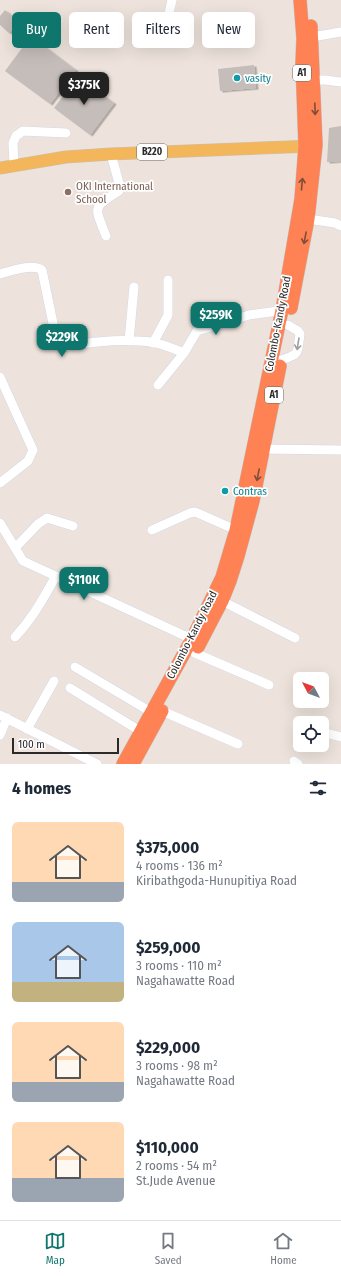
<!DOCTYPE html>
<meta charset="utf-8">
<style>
:root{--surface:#fff;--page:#f6f6f7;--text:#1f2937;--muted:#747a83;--line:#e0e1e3;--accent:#0f766e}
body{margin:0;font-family:"Fira Sans Condensed",sans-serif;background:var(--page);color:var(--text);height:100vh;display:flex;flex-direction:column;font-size:15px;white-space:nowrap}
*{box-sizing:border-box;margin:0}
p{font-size:13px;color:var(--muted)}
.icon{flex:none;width:22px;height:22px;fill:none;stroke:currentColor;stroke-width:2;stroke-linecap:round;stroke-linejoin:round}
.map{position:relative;height:764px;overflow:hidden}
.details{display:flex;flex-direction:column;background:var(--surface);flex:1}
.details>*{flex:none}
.hud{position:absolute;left:12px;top:12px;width:317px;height:36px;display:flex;gap:8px}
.needle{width:26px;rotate:311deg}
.fabs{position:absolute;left:293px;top:672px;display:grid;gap:8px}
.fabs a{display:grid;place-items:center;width:36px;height:36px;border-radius:6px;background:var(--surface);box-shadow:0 4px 16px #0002;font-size:20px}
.scale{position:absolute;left:12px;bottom:10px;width:107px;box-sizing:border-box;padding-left:4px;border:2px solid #2a2a2a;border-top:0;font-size:11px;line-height:14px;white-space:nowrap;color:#2a2a2a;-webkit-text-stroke:3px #fff;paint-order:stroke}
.price{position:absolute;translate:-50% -34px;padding:0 9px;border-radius:8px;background:var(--accent);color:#fff;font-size:13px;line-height:26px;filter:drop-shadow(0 1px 2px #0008)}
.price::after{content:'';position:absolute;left:50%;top:24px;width:12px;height:9px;margin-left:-6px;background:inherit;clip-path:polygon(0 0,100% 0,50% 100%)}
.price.selected{background:#222;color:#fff}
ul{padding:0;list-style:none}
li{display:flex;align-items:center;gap:12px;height:100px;padding:0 12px}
li span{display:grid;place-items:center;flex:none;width:112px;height:80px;border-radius:6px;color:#555}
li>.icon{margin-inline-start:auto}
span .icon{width:48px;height:48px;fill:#fffc;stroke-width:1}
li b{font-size:17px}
h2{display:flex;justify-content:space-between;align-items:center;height:48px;padding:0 12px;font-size:17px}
.chip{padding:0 14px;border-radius:6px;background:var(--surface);box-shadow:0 4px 16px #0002;font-size:14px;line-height:36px}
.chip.selected{background:var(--accent);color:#fff}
.menu{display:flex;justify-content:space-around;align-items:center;height:56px;border-top:1px solid var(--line);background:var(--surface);font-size:11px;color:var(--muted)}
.menu a{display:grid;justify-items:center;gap:2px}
.menu .selected{color:var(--accent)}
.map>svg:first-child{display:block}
.building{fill:#c5bdb9;filter:url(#shadow)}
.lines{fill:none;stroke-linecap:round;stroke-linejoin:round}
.minor-casing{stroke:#d1d8e4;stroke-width:10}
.major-casing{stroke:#c3c3c3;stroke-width:13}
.highway-casing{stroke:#c3c3c3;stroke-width:14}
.minor{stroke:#fff;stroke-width:9}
.major{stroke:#f4b65a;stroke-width:12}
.highway{stroke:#ff8255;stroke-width:13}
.oneway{stroke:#7f4d3b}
.oneway2{stroke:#9f9f9f}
.culture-dot{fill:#0f9aa8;stroke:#fff;stroke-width:1.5}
.education-dot{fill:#8d6e63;stroke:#fff;stroke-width:1.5}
.labels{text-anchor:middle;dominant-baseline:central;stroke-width:3.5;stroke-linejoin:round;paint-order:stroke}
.shield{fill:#fff;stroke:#6a6a6a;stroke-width:1}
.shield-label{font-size:10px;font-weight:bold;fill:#2a2a2a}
.culture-label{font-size:11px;fill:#0d838f;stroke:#fff;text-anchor:start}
.education-label{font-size:11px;fill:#785e54;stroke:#fff;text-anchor:start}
.street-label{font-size:11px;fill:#2a2a2a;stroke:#fff}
</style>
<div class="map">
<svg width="341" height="764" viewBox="0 0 341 764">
<defs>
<filter id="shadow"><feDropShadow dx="2.5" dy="1.5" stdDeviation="0" flood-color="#0004"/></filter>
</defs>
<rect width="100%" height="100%" fill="#ede3dc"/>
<path class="building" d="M 5,10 L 19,21 L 9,33 L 0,25 L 0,16 Z
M 31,36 L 76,70 L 50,104 L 5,71 Z
M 254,65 L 256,88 L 220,91 L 218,69 Z
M 78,76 L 114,103 L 90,135 L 54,108 Z
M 341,126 L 341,161 L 327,162 L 329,128 Z"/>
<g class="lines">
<defs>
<path id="minor" d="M 167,22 L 172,0
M 312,37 L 341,32
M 314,80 L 325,80 L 341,82
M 14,165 L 13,143 L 16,136 L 23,131 L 66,133
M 308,219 L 335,223 L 341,226
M 106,236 C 95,207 91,208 119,191 L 120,187 L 111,154
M 0,274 C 11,271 33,263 42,270 L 57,343 L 62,347 C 87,343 113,339 139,341 C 155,341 170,347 184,353
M 129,341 L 134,287
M 153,343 L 168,315 L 168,280
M 281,360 C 301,354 297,353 300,334 L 298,331 L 288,325
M 0,377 L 33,450 L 28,461 L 0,483
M 158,385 L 184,353 L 197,331 L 249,315 L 286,310
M 258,449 L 341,450
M 0,523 L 23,561 L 196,641
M 152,530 L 190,513 L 195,512 L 236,530
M 15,548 L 38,524 L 47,518 L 73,526
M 222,601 L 295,638
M 15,637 C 33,618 43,599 56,576
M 195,653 L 269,685
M 75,667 L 151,712
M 70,688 L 140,731
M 162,711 L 238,744
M 0,715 L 97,764
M 27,729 L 54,681
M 322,732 L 341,737
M 0,735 L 7,718
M 294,761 L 298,764"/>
<path id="major" d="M 0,168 L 66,157 L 111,154 L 314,146"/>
<path id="highway" d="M 291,308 L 308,219 L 316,145 L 311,26
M 198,647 L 222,601 L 230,581 L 238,556 L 253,501 L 280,366
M 123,764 L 192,639 L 222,577 L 236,530 L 282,310 L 301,199 L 305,146 L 302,63 L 303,38 L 300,0
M 133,764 L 162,711"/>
</defs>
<use href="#minor" class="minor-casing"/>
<use href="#major" class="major-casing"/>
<use href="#highway" class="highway-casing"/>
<use href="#minor" class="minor"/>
<use href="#major" class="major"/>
<use href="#highway" class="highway"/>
</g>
<defs><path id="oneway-shaft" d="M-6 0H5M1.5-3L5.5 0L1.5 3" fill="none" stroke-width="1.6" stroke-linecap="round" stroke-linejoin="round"/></defs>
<g class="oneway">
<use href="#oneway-shaft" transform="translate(315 109) rotate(88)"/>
<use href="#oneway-shaft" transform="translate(302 184) rotate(-85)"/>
<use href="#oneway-shaft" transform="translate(305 238) rotate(101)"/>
<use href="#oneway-shaft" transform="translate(258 475) rotate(101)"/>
</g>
<use class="oneway2" href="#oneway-shaft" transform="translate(298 344) rotate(99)"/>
<g class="culture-dot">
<circle cx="237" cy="78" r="4"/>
<circle cx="225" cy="491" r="4"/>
</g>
<circle class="education-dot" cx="68" cy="192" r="4"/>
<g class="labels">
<g class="shield">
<rect x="293" y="65" width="18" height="16" rx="3"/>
<rect x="137" y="144" width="30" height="16" rx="3"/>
<rect x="265" y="387" width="18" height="16" rx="3"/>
</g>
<g class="shield-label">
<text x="302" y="73">A1</text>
<text x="152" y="152">B220</text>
<text x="274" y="395">A1</text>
</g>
<g class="culture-label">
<text x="245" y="78">vasity</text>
<text x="233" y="491">Contras</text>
</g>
<g class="education-label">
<text x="76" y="186">OKI International<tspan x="76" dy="13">School</tspan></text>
</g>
<g class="street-label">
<text transform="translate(278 324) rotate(-79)">Colombo-Kandy Road</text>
<text transform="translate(192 635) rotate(-63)">Colombo-Kandy Road</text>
</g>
</g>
</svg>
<div class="fabs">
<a><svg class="needle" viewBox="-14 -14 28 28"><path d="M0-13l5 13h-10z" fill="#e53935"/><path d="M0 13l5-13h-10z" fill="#747a83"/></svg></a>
<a><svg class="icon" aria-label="locate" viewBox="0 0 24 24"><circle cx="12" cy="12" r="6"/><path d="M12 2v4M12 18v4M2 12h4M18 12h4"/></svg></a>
</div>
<div class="scale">100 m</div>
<b class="price selected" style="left:84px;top:106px">$375K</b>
<b class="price" style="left:216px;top:336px">$259K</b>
<b class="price" style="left:62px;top:358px">$229K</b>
<b class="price" style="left:84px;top:601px">$110K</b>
<div class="hud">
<a class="chip selected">Buy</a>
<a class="chip">Rent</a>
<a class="chip">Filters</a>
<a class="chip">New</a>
</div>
</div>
<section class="details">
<h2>4 homes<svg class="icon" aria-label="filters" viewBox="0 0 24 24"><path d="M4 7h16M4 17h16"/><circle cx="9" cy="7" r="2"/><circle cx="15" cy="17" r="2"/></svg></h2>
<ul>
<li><span style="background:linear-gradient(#ffd9b3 75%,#9aa5b1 0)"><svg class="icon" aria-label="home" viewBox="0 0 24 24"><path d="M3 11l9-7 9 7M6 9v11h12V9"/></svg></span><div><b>$375,000</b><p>4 rooms · 136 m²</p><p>Kiribathgoda-Hunupitiya Road</p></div></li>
<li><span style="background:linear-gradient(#a9c7e8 75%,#c2b280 0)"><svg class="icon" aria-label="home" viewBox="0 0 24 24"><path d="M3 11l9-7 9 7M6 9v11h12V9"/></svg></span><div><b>$259,000</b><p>3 rooms · 110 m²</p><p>Nagahawatte Road</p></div></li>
<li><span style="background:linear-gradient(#ffd9b3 75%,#9aa5b1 0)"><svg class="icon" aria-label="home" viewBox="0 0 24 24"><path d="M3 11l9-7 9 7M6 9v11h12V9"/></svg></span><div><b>$229,000</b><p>3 rooms · 98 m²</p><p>Nagahawatte Road</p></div></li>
<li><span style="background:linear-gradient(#ffd9b3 70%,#9aa5b1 0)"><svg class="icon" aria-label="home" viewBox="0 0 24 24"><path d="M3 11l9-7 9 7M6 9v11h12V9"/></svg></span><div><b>$110,000</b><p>2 rooms · 54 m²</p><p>St.Jude Avenue</p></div></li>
</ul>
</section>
<nav class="menu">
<a class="selected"><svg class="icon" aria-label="map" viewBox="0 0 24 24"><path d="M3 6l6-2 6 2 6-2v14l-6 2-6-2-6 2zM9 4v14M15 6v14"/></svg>Map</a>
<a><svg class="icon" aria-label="saved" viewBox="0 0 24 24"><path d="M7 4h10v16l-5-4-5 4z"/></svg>Saved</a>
<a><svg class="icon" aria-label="home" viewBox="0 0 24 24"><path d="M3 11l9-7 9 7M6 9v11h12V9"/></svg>Home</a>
</nav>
